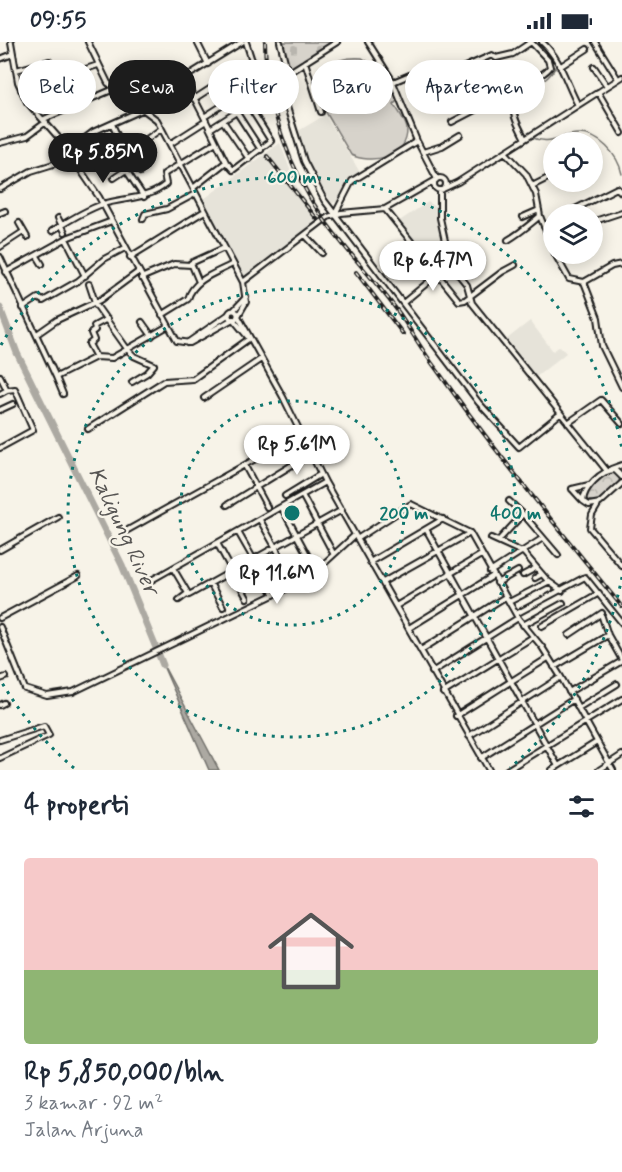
<!DOCTYPE html>
<html lang="id">
<meta charset="utf-8">
<style>
:root{--surface:#fff;--page:#f2f2f3;--text:#1f2937;--muted:#747a83;--accent:#1c1c1c}
body{margin:0;font-family:Mynerve,sans-serif;background:var(--page);color:var(--text);height:100vh;display:flex;flex-direction:column;font-size:22px;white-space:nowrap}
*{box-sizing:border-box;margin:0}
p{font-size:20px;color:var(--muted)}
.icon{flex:none;width:33px;height:33px;fill:none;stroke:currentColor;stroke-width:2;stroke-linecap:round;stroke-linejoin:round}
.map{position:relative;height:728px;overflow:hidden}
.sheet{display:flex;flex-direction:column;background:var(--surface);flex:1}
.sheet>*{flex:none}
.hud{position:absolute;left:18px;top:18px;width:586px;height:54px;display:flex;gap:12px}
.tools{position:absolute;left:543px;top:90px;display:grid;gap:12px}
.tools a{display:grid;place-items:center;width:60px;height:60px;border-radius:50%;background:var(--surface);box-shadow:0 3px 15px #0003;font-size:30px}
.price{position:absolute;translate:-50% -51px;padding:0 14px;border-radius:21px;background:#fff;color:#222;font-size:20px;line-height:39px;filter:drop-shadow(0 2px 3px #0008)}
.price::after{content:'';position:absolute;left:50%;top:36px;width:18px;height:14px;margin-left:-9px;background:inherit;clip-path:polygon(0 0,100% 0,50% 100%)}
.price.active{background:var(--accent);color:#fff}
ul{padding:0;list-style:none}
li{display:grid;align-content:center;gap:12px;height:318px;padding:0 24px}
li span{display:grid;place-items:center;height:186px;border-radius:6px;color:#555}
li>.icon{margin-inline-start:auto}
span .icon{width:108px;height:108px;fill:#fffc;stroke-width:1}
li b{font-size:26px}
h2{display:flex;justify-content:space-between;align-items:center;height:72px;padding:0 24px;font-size:26px}
.pill{padding:0 21px;border-radius:27px;background:var(--surface);box-shadow:0 3px 15px #0003;font-size:21px;line-height:54px}
.pill.active{background:var(--accent);color:#fff}
.status{display:flex;justify-content:space-between;align-items:center;height:42px;padding:0 30px;background:var(--surface);direction:ltr}
.status svg{height:16px;fill:currentColor}
.map>svg:first-child{display:block}
.built{fill:#e6e3d9}
.grass{fill:#d7d3cb;stroke:#7a7874;stroke-width:1.5}
.cemetery{fill:url(#cemetery-stones);stroke:#7a7874;stroke-width:1.5}
.park{fill:url(#park-crowns);stroke:#7a7874;stroke-width:1.5}
.water{fill:#aca9a2;stroke:#72716c;stroke-width:1.5}
.lines{fill:none;stroke-linecap:round;stroke-linejoin:round}
.stream{stroke:#72716c;stroke-width:1.5}
.river{stroke:#aca9a2;stroke-width:7}
.minor-casing{stroke:#1c1c1c;stroke-width:8}
.minor{stroke:#f7f3e8;stroke-width:4}
.rail-casing{stroke:#1c1c1c;stroke-width:4}
.rail{stroke:#f7f3e8;stroke-width:1.5;stroke-dasharray:4.5;stroke-linecap:butt}
.ring{fill:none;stroke:#0f766e;stroke-width:3;stroke-dasharray:3 6}
.labels{text-anchor:middle;dominant-baseline:central;stroke-width:4.5;stroke-linejoin:round;paint-order:stroke}
.water-label{font-size:22px;font-style:italic;fill:#565452;stroke:#f7f3e8}
.centre{fill:#0f766e;stroke:#f7f3e8;stroke-width:3}
.ring-label{font-size:18px;text-anchor:middle;font-weight:bold;fill:#0f766e;stroke:#f7f3e8;stroke-width:4.5;stroke-linejoin:round;paint-order:stroke}
</style>
<div class="status"><b>09:55</b><svg viewBox="0 0 49 12"><path d="M0 12V9h3v3zM5 12V6h3v6zM10 12V3h3v9zM15 12V0h3v12zM26 1h20v11H26zM47 4h2v5h-2z"/></svg></div>
<div class="map">
<svg width="622" height="728" viewBox="0 0 622 728">
<defs>
<pattern id="cemetery-stones" width="16" height="16" patternUnits="userSpaceOnUse" patternTransform="scale(1.5)"><rect width="16" height="16" fill="#d7d3cb"/><path d="M2 7V4a2 2 0 0 1 4 0v3zM10 15v-3a2 2 0 0 1 4 0v3z" fill="#b8b5ae"/></pattern>
<pattern id="park-crowns" width="20" height="18" patternUnits="userSpaceOnUse" patternTransform="scale(1.5)"><rect width="20" height="18" fill="#d7d3cb"/><path d="M2 6a3 3 0 1 1 6 0M12 15a3 3 0 1 1 6 0" fill="none" stroke="#b8b5ae"/></pattern>
</defs>
<rect width="100%" height="100%" fill="#f7f3e8"/>
<filter id="ink" filterUnits="userSpaceOnUse"><feTurbulence type="fractalNoise" baseFrequency=".0167" numOctaves="2"/><feDisplacementMap in="SourceGraphic" scale="12" xChannelSelector="R" yChannelSelector="G"/><feConvolveMatrix kernelMatrix="1 2 1 2 8 2 1 2 1" color-interpolation-filters="sRGB"/></filter>
<g filter="url(#ink)">
<path class="built" d="M 325,73 L 361,132 L 351,137 L 340,159 L 332,161 L 306,120 L 295,91 Z
M 280,101 L 296,143 L 320,181 L 243,237 L 200,160 Z
M 428,160 L 436,165 L 449,226 L 464,246 L 460,254 L 453,252 L 398,180 Z
M 530,279 L 553,309 L 560,304 L 566,311 L 536,335 L 507,297 Z"/>
<path class="grass" d="M 362,16 L 370,21 L 383,42 L 392,38 L 400,56 L 394,62 C 398,69 406,79 407,87 C 408,117 370,122 351,113 L 317,55 C 323,27 330,14 362,16 Z"/>
<path class="cemetery" d="M 280,0 L 337,0 L 288,31 Z"/>
<path class="park" d="M 615,430 L 620,435 L 618,443 L 596,460 L 587,458 L 586,453 C 591,444 604,431 615,430 Z"/>
<path class="water" d="M 160,617 L 219,728 L 209,728 Z"/>
<g class="lines">
<path class="stream" d="M 540,2 L 547,7
M 527,93 C 495,40 548,54 557,20
M 531,95 C 549,104 560,93 578,92 C 599,91 618,113 622,132"/>
<path class="river" d="M 0,266 L 17,311 L 122,523 L 163,623"/>
<defs>
<path id="minor" d="M 11,0 L 18,40 L 27,60 L 58,95 L 99,155 L 177,299 L 190,301 L 233,277 L 247,294
M 88,0 L 108,41 L 157,78 L 243,240
M 197,0 L 208,22
M 242,0 L 184,36 L 204,75 L 259,40
M 280,0 L 288,31
M 337,0 L 288,31 L 281,46 L 304,119 L 324,158 L 479,361 L 519,405 L 560,372
M 368,0 L 392,38 L 417,99 L 437,137
M 542,0 C 561,17 566,41 578,63
M 595,0 L 618,37
M 0,17 L 13,12
M 305,20 L 321,70
M 561,24 L 587,7
M 508,25 L 520,47
M 594,25 L 607,44
M 16,28 L 49,19
M 58,36 L 70,66
M 433,39 L 492,13 L 496,16 L 513,12 L 531,0
M 393,40 L 424,27
M 21,48 L 98,23
M 598,50 L 622,91
M 194,57 L 253,19
M 237,71 L 261,108
M 204,75 L 226,120 L 233,128 L 271,99 L 249,64
M 44,77 L 114,47
M 223,79 L 249,117
M 452,80 L 479,66 L 512,61
M 112,82 L 123,106 L 140,130
M 210,87 L 263,53 L 246,0
M 525,97 C 510,68 505,57 535,37 C 540,33 546,31 550,25 L 548,18 L 531,0
M 0,101 L 27,94 L 46,80
M 141,101 L 161,87
M 170,102 L 206,79
M 68,109 L 93,90 L 142,68
M 423,110 L 442,104 L 460,93
M 505,110 L 526,132 L 536,152 L 540,174 L 554,209
M 114,136 L 126,128 L 144,155
M434 142a6 6 0 1 1 12 0a6 6 0 1 1-12 0Z
M 436,138 L 385,167 L 341,171 L 328,175 L 243,240 L 246,260 L 238,274 L 283,355 L 325,440 L 489,728
M 532,144 L 554,133
M 193,146 L 226,120
M 0,147 L 31,129 L 73,116
M 443,147 L 458,140 L 622,35
M 440,148 L 440,176 L 450,222 L 467,243 L 472,261 L 607,429
M 385,167 L 459,259 L 465,258 L 502,230 L 515,223
M 0,171 L 5,169
M 335,172 L 352,139 L 417,99
M 565,172 L 617,146 L 622,151
M 523,175 L 539,168
M 58,176 L 65,190
M 143,177 L 145,172 L 167,167 L 195,152
M 592,180 L 622,170
M 19,181 L 27,195
M 544,185 L 554,180
M 52,189 C 68,179 85,168 103,162 C 125,155 148,158 166,142 L 164,132 L 216,100
M 305,193 L 322,211
M 66,197 L 85,234
M 508,198 C 520,191 529,183 540,174
M 0,205 L 23,190
M 555,212 L 569,237 L 584,240 L 598,276 L 602,304 L 622,345
M 37,214 L 42,222
M 0,215 L 56,335 L 96,315 L 112,316 L 168,284
M 130,215 L 203,170
M 6,230 L 69,195 L 112,179
M 141,236 L 174,222 L 191,223
M 199,240 L 191,221 L 224,206
M 584,240 L 612,224 L 622,222
M 89,242 L 96,263 L 128,308 L 134,314 L 154,323 L 147,331 L 132,340
M 403,261 L 450,222
M 23,266 L 38,256 L 43,259 L 78,239 L 104,217 L 125,206
M 234,268 L 246,255
M228.5 273a4.5 4.5 0 1 1 9 0a4.5 4.5 0 1 1-9 0Z
M 162,273 L 188,257 C 193,238 215,231 233,222
M 142,280 L 152,294
M 37,292 L 57,278 L 100,258 L 138,230
M 187,301 L 229,272
M 96,315 L 89,302 L 94,298 L 91,291 L 95,288 L 94,284 L 107,277
M 0,334 L 7,348 L 0,352
M 56,335 L 63,352
M 204,356 L 261,317
M 0,368 L 13,362
M 568,381 L 601,358 L 622,382
M 88,387 L 164,339 L 193,337 L 250,296
M 0,406 L 33,388 L 15,347 L 7,348
M 245,424 L 267,465
M 611,427 L 622,423
M 622,435 L 615,428 C 601,428 584,446 583,459 L 589,463 L 600,461 L 622,441
M 572,447 L 589,443
M 572,447 L 582,458
M 302,453 L 333,511
M 285,454 L 321,432
M 509,459 L 523,472 L 558,513
M 227,463 L 310,412
M 598,463 L 592,473 L 590,486 L 622,524
M 282,466 L 316,529
M 260,478 L 296,542
M 426,487 L 558,724
M 126,489 L 302,391
M 238,490 L 274,553
M 491,496 L 524,511 L 548,539 L 562,549
M 357,497 L 411,462 L 470,491 L 518,576 L 542,605 L 561,635 L 613,728
M 498,499 L 523,472
M 217,501 L 247,556
M 0,508 L 58,475
M 370,520 L 443,477
M 173,526 L 189,553 L 342,468
M 490,530 L 543,496
M 523,533 L 536,526
M 535,536 L 542,532
M 148,540 L 325,440
M 383,540 L 470,491
M 210,541 L 223,565
M 497,541 L 518,529
M 179,558 L 187,552
M 509,560 L 548,540
M 396,564 L 481,513
M 516,572 L 585,535 L 622,581
M 601,572 L 608,593 L 622,618
M 0,576 L 78,534
M 523,583 L 563,561
M 542,584 L 599,551
M 0,585 L 25,647 L 47,654 L 73,650 L 296,542 L 316,529 L 355,493
M 409,586 L 493,534
M 569,593 L 602,571
M 421,608 L 505,555
M 554,625 L 608,593
M 432,630 L 518,576
M 0,637 L 6,635
M 569,650 L 622,619
M 443,651 L 533,595
M 0,663 L 4,661
M 578,666 L 617,642
M 456,674 L 548,616
M 469,694 L 561,635
M 0,698 L 44,684 L 49,693 L 0,716
M 481,716 L 574,657
M 507,728 L 622,657
M 552,728 L 597,700
M 599,728 L 622,713"/>
</defs>
<use href="#minor" class="minor-casing"/>
<use href="#minor" class="minor"/>
<defs>
<path id="rail" d="M 265,0 C 266,62 289,128 325,179 C 348,211 376,239 399,271 C 412,290 423,310 437,328 C 495,410 559,487 622,565
M 267,114 L 317,177
M 356,230 L 403,292"/>
</defs>
<use href="#rail" class="rail-casing"/>
<use href="#rail" class="rail"/>
</g>
</g>
<g class="ring">
<circle cx="292" cy="471" r="112"/>
<circle cx="292" cy="471" r="224"/>
<path d="M622 535A336 336 0 0 1 510 726M74 726A336 336 0 0 1 1 639M1 303A336 336 0 0 1 622 407"/>
</g>
<g class="labels">
<g class="water-label">
<text transform="translate(123 489) rotate(65)">Kaligung River</text>
</g>
</g>
<circle cx="292" cy="471" r="9" class="centre"/>
<g class="ring-label">
<text x="292" y="141">600 m</text>
<text x="404" y="477">200 m</text>
<text x="516" y="477">400 m</text>
</g>
</svg>
<div class="tools">
<a><svg class="icon" aria-label="locate" viewBox="0 0 24 24"><circle cx="12" cy="12" r="6"/><path d="M12 2v4M12 18v4M2 12h4M18 12h4"/></svg></a>
<a><svg class="icon" aria-label="layers" viewBox="0 0 24 24"><path d="M12 4l9 5-9 5-9-5zM3 14l9 5 9-5"/></svg></a>
</div>
<b class="price active" style="left:103px;top:142px">Rp 5.85M</b>
<b class="price" style="left:433px;top:250px">Rp 6.47M</b>
<b class="price" style="left:297px;top:434px">Rp 5.61M</b>
<b class="price" style="left:277px;top:563px">Rp 11.6M</b>
<div class="hud">
<a class="pill">Beli</a>
<a class="pill active">Sewa</a>
<a class="pill">Filter</a>
<a class="pill">Baru</a>
<a class="pill">Apartemen</a>
</div>
</div>
<section class="sheet">
<h2>4 properti<svg class="icon" aria-label="filters" viewBox="0 0 24 24"><path d="M4 7h16M4 17h16"/><circle cx="9" cy="7" r="2"/><circle cx="15" cy="17" r="2"/></svg></h2>
<ul>
<li><span style="background:linear-gradient(#f6c9c9 60%,#8fb573 0)"><svg class="icon" aria-label="home" viewBox="0 0 24 24"><path d="M3 11l9-7 9 7M6 9v11h12V9"/></svg></span><div><b>Rp 5,850,000/bln</b><p>3 kamar · 92 m²</p><p>Jalan Arjuna</p></div></li>
</ul>
</section>
